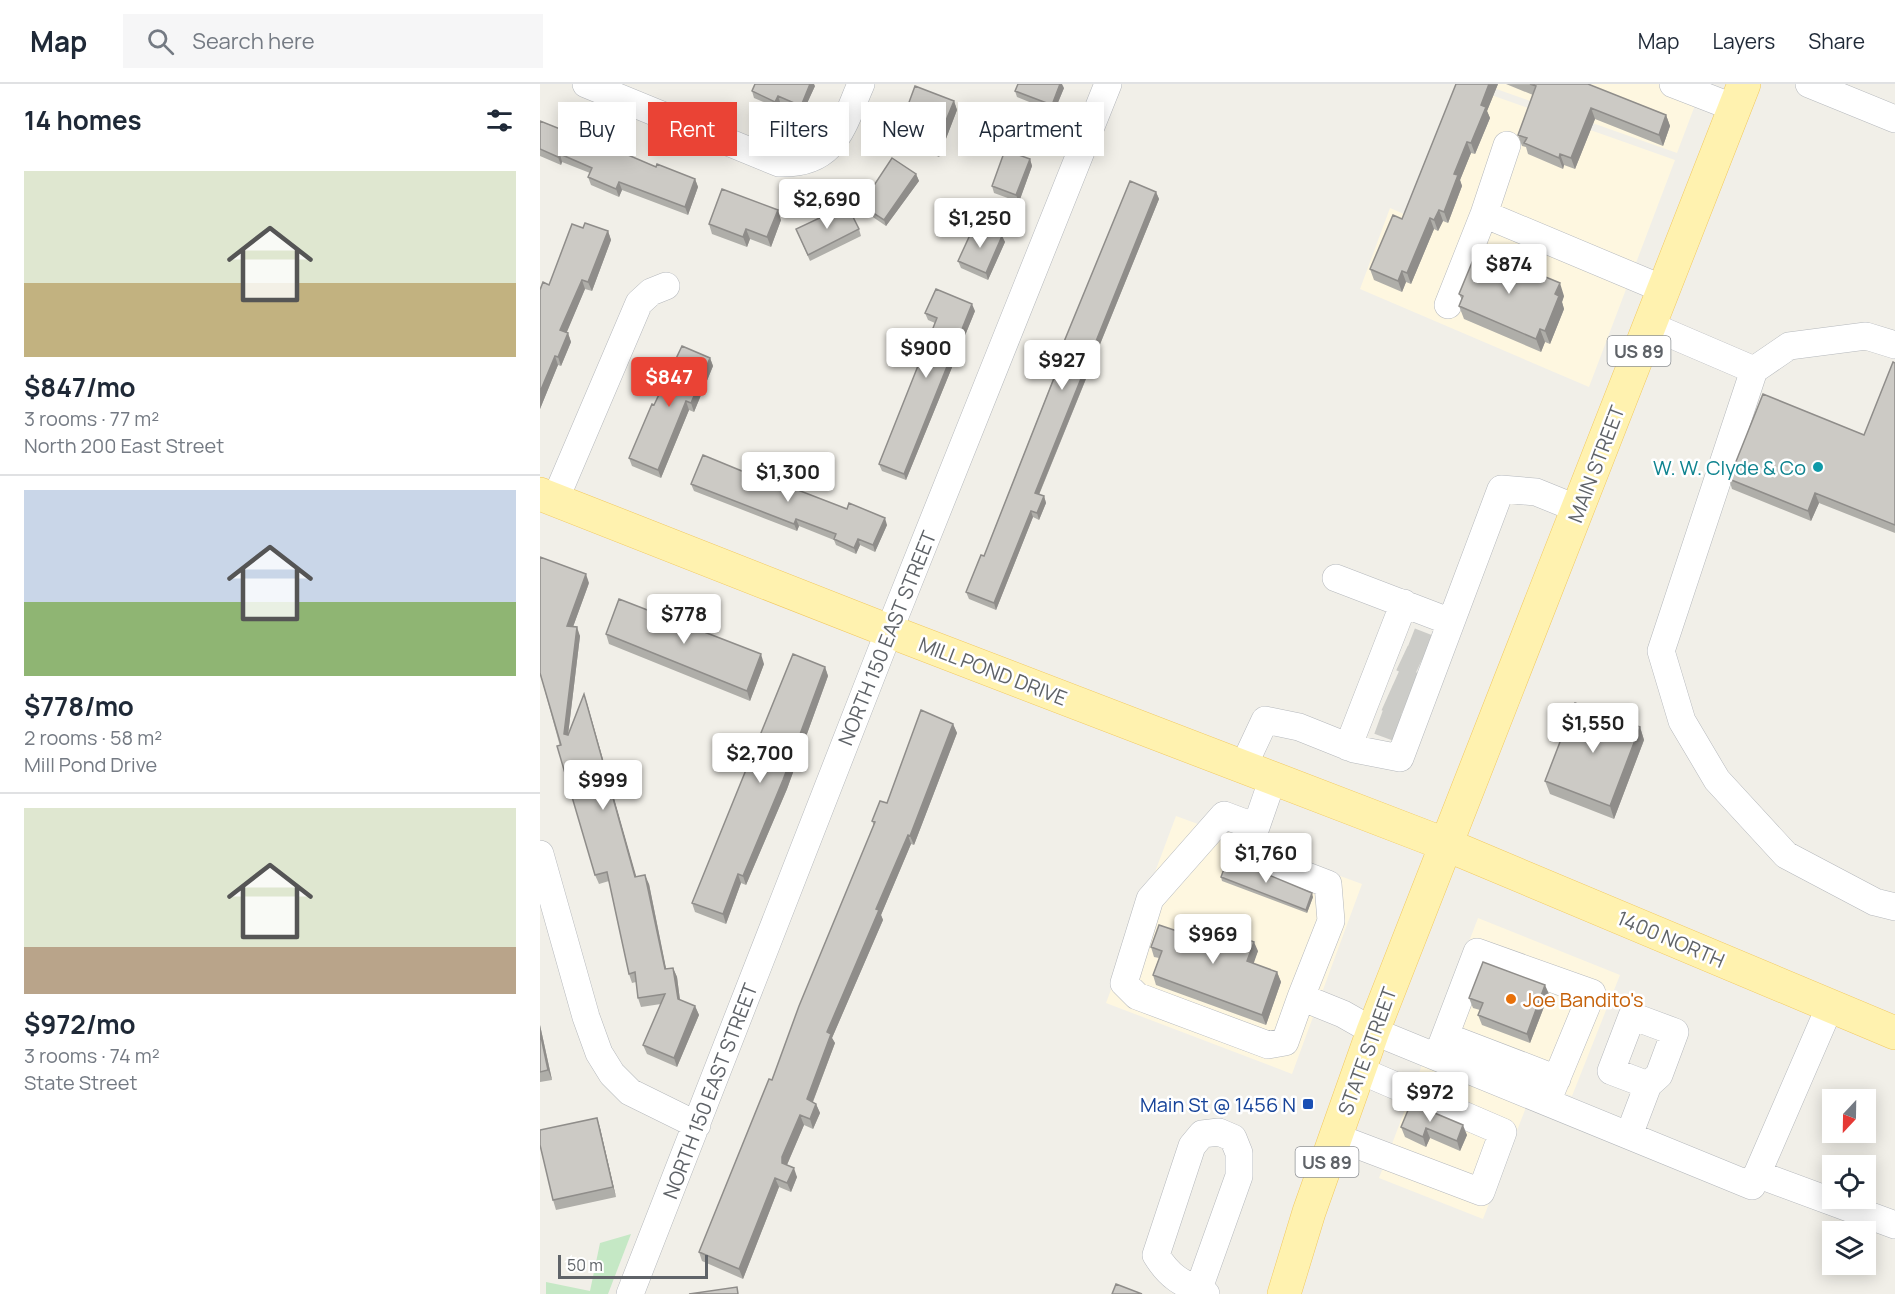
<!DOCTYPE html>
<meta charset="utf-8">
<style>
:root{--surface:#fff;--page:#f6f6f7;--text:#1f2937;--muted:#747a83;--line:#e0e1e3;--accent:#ea4335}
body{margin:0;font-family:Manrope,sans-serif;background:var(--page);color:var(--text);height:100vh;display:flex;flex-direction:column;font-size:22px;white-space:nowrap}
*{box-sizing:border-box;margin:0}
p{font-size:20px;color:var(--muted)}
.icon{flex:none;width:33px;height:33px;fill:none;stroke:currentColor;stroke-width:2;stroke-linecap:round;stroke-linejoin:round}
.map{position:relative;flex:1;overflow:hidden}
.side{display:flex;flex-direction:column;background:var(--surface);width:540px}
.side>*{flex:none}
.top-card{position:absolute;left:18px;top:18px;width:570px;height:54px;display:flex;gap:12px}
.needle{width:39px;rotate:202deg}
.buttons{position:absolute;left:1282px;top:1005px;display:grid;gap:12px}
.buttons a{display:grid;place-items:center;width:54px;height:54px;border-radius:0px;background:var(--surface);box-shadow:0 3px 15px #0003;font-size:30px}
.scale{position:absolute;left:18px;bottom:15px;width:150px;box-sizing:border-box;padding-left:6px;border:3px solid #5f6368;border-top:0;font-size:16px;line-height:21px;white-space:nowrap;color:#5f6368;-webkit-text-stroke:4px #fff;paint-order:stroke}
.price{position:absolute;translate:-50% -51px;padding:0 14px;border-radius:6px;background:#fff;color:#222;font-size:20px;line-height:39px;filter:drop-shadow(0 2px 3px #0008)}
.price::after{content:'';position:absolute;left:50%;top:36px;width:18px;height:14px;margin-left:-9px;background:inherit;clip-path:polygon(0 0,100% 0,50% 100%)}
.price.current{background:var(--accent);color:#fff}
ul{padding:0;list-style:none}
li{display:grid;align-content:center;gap:12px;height:318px;padding:0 24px}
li+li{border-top:2px solid var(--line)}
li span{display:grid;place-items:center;height:186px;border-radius:0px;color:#555}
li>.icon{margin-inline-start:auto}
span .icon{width:108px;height:108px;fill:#fffc;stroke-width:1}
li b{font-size:26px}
h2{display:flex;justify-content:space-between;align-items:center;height:72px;padding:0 24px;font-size:26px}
.tag{padding:0 21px;border-radius:0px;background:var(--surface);box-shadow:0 3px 15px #0003;font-size:21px;line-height:54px}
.tag.current{background:var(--accent);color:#fff}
header{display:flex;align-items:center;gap:36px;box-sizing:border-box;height:84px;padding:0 30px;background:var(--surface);border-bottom:2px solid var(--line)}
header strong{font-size:28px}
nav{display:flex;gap:33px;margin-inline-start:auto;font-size:21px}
.search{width:420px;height:54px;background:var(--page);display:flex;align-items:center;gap:15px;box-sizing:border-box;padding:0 21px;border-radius:0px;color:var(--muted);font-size:22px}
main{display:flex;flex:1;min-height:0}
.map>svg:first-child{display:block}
.commercial{fill:#fef7e0}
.green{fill:#c5e8c5}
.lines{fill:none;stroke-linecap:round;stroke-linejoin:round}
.minor-tunnel{stroke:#ccccc8;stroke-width:27;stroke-dasharray:27 14;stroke-linecap:butt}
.minor-casing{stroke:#b5b8bc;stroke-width:28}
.major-casing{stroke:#f2c960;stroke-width:34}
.minor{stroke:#fff;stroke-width:27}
.major{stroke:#fff2af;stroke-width:33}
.wall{fill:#afaea9}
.shaded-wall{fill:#8f8d8a}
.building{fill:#cccac5;stroke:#8f8d8a;stroke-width:1.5}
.culture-dot{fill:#0f9aa8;stroke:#fff;stroke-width:2}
.food-dot{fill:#e8710a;stroke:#fff;stroke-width:2}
.transit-dot{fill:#1a4fb4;stroke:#fff;stroke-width:2}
.labels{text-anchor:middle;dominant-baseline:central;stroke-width:5;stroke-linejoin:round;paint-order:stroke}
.shield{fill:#fff;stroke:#8f9295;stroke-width:1.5}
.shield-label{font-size:18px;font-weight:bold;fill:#5f6368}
.street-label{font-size:20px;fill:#5f6368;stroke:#fff}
.culture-label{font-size:20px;fill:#0d838f;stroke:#fff;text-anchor:end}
.food-label{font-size:20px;fill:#c56008;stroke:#fff;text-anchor:start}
.transit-label{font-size:20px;fill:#164399;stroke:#fff;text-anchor:end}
</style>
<header>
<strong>Map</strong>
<div class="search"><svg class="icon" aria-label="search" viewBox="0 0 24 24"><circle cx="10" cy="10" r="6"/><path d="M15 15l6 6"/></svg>Search here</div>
<nav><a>Map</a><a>Layers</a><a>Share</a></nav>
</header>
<main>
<section class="side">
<h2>14 homes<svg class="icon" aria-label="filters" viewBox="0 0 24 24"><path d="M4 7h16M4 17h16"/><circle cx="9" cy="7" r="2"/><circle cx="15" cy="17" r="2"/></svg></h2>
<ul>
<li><span style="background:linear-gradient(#dfe7d0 60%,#c2b280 0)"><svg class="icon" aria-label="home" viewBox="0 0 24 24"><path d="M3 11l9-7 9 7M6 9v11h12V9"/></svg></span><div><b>$847/mo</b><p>3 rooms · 77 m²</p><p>North 200 East Street</p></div></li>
<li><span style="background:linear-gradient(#c9d6e8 60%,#8fb573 0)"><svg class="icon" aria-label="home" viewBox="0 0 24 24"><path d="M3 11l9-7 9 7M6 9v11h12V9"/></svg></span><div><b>$778/mo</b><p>2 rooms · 58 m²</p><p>Mill Pond Drive</p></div></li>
<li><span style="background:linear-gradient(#dfe7d0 75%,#b9a48a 0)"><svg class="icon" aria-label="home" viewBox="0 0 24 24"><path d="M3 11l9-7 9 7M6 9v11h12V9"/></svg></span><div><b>$972/mo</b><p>3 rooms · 74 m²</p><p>State Street</p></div></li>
</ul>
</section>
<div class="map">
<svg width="1355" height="1210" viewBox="0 0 1355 1210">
<rect width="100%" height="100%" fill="#f1efe8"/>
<path class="commercial" d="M 920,0 L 1135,76 L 1049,303 L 820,205 L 850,124 L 864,130 Z
M 942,0 L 1163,0 L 1137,69 Z
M 636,732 L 822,800 L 752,990 L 566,919 Z
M 938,834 L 1080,891 L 1032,1012 L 995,1000 L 943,1135 L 839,1094 Z"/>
<path class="green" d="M 91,1150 L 68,1210 L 6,1210 L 6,1198 L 50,1207 L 60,1159 Z"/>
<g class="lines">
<path class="minor-tunnel" d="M 870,557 L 888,564
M 862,574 L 879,582
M 856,594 L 874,602
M 847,614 L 865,622
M 839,637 L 858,644"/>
<defs>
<path id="minor" d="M 46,0 L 239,79 C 295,81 302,44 321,0
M 1133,0 L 1195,24
M 1269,0 L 1355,35
M 944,130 L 967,61
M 908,221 L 944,130 L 1123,205
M 1109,241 L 1214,286 L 1121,567 L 1142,637 L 1177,696 L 1246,771 L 1335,818 L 1355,823
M 1214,286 L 1249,262 L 1326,252 L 1355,261
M 15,416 L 99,219 L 111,208 L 126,202
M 796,494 L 911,538
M 808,663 L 864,519
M 703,683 L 725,636 L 759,643 L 814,665 L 860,674 L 961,405 L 996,408 L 1038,425
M 733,694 L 707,769 L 788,800 L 791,837 L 761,913 L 803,930 L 833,947 L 1212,1102 L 1290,922
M 716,743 L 684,731 L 610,815 L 584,899 L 597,912 L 728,961 L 745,958 L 761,913
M 0,770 L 46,933 L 59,969 L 72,990 L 90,1008 L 157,1041
M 905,952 L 1017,995
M 897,973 L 937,868 L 1052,909 L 1007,1018
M 1089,1051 L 1108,1001 L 1119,991 L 1135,948 L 1092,932 L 1071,987 L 1108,1001
M 796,1053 L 941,1108 L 963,1048 L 819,986
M 1217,1090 L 1355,1141
M 658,1207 L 699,1092 L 699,1069 L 693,1054 L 679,1048 L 662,1050 L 652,1062 L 616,1171 C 630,1194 642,1199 666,1210
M 90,1210 L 349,547 L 568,0"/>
<path id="major" d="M 0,410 L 349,547 L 907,761 L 1355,949
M 744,1210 L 769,1128 L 833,947 L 1204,0"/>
</defs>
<use href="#minor" class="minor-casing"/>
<use href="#major" class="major-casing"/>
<use href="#minor" class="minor"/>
<use href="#major" class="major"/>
</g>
<path class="wall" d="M 916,0 L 958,0 L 947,27 L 950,34 L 935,70 L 931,69 L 920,96 L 922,102 L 908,139 L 903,137 L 898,147 L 894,145 L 871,200 L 866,198 L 862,208 L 834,196 L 830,185 L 862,135 Z
M 966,0 L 1048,0 L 1126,31 L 1130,42 L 1123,62 L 1055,35 L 1035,85 L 1024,81 L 1023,85 L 988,70 L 986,63 L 982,62 L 978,51 L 993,11 Z
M 275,2 L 263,28 L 240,18 L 238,24 L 214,14 L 212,7 Z
M 524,4 L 514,28 L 477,13 L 475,7 Z
M 414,17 L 417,26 L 399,73 L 366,60 L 362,51 L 371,29 L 368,21 Z
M 0,37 L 116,83 L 155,95 L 158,103 L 148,131 L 82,106 L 79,113 L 51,101 L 48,93 L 50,89 L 22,78 L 21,81 L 0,72 Z
M 490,75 L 492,82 L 479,118 L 454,109 L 452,102 Z
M 376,90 L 379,97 L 346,142 L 324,127 L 321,121 Z
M 616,108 L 619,115 L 499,411 L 504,412 L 506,419 L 499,436 L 493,433 L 456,526 L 429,515 L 426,508 L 444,472 L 514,293 L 512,287 Z
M 241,136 L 231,163 L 210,155 L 207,163 L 172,150 L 169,140 Z
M 43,144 L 68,147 L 71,156 L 52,207 L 45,205 L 26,249 L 28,249 L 31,258 L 21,282 L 18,281 L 0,325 L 0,206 L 9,201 Z
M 256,145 L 319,145 L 321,152 L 270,177 Z
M 462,152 L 465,158 L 448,196 L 421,184 L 418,177 Z
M 919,210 L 1024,212 L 1022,218 L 1024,225 L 1010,260 L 1005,258 L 1001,268 L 924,235 L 919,222 L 922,216 Z
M 435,227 L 366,396 L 342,387 L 339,380 L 395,239 L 388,236 L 385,229 Z
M 170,274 L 173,282 L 154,328 L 149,326 L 121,394 L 92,382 L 89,374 L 114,321 Z
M 1355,279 L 1355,449 L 1279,419 L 1271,437 L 1192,405 L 1189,395 L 1324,351 Z
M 231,399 L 347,441 L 335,468 L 320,461 L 316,470 L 296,461 L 294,456 L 259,442 L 257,447 L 154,407 L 151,400 Z
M 49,499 L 33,543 L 40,552 L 28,651 L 44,610 L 96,793 L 109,800 L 126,885 L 133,884 L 137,893 L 140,916 L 155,922 L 159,931 L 137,983 L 107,970 L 103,961 L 121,920 L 101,923 L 98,914 L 96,898 L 92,899 L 89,890 L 69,797 L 59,800 L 55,791 L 0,589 Z
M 66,550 L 224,580 L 210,617 L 69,560 Z
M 285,583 L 288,592 L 247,705 L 206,801 L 201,799 L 186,840 L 155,828 L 152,819 Z
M 413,640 L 417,649 L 374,761 L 371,760 L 341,831 L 343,836 L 292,954 L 295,959 L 273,1018 L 276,1020 L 280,1029 L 273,1045 L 264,1041 L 247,1081 L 257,1093 L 251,1108 L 239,1103 L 203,1195 L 162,1177 L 159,1168 L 232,996 L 334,742 L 332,737 Z
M 1100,643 L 1104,656 L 1074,735 L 1010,710 L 1005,697 Z
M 681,793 L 773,813 L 767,829 L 682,797 Z
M 643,849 L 718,867 L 713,879 L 737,888 L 741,898 L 726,941 L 616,901 L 613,891 L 619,874 L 614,873 L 611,863 Z
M 1009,910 L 990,959 L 942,941 L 938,931 L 940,926 L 933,924 L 929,914 Z
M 0,941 L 12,996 L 0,998 Z
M 871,1019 L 927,1051 L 920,1067 L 890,1054 L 886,1063 L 865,1053 L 861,1043 Z
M 57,1034 L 60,1044 L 76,1113 L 16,1126 L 13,1116 Z"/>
<path class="shaded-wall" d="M 270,0 L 274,0 L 275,2 L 263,28 L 261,22 Z
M 520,0 L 522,0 L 524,4 L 514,28 L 512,21 Z
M 949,0 L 958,0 L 947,27 L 950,34 L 935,70 L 931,59 L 941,21 Z
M 238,12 L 240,18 L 238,24 L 235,18 Z
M 414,17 L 417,26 L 399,73 L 395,63 Z
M 1051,24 L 1055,35 L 1035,85 L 1031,74 Z
M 1126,31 L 1130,42 L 1123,62 L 1119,51 Z
M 927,58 L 931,69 L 920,96 L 922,102 L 908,139 L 904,128 L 914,90 Z
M 20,70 L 22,78 L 21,81 L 18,73 Z
M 1020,70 L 1024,81 L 1023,85 L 1019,74 Z
M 490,75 L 492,82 L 479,118 L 476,111 Z
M 376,90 L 379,97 L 346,142 L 344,136 Z
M 155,95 L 158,103 L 148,131 L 145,123 Z
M 79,98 L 82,106 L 79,113 L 76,105 Z
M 616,108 L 619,115 L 497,415 L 495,409 Z
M 238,126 L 241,136 L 231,163 L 227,153 Z
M 899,126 L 903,137 L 898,147 L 894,136 Z
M 890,134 L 894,145 L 871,200 L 867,189 Z
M 206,145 L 210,155 L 207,163 L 203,153 Z
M 68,147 L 71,156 L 52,207 L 48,198 Z
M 462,152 L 465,158 L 448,196 L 446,189 Z
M 862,187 L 866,198 L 862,208 L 858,197 Z
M 42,196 L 45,205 L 24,255 L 20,246 Z
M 1020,199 L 1024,212 L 1022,218 L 1024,225 L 1010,260 L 1005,247 L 1015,210 Z
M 432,220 L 435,227 L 366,396 L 364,390 Z
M 1000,245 L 1005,258 L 1001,268 L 996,255 Z
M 28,249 L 31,258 L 21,282 L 18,273 Z
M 15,272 L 18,281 L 0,325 L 0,308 Z
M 170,274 L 173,282 L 154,328 L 151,319 Z
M 146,317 L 149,326 L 121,394 L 118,386 Z
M 1275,409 L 1279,419 L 1271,437 L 1268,427 Z
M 504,412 L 506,419 L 499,436 L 497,429 Z
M 491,427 L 493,433 L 456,526 L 454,519 Z
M 345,434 L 347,441 L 335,468 L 333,461 Z
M 256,435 L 259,442 L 257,447 L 254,440 Z
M 318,455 L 320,461 L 316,470 L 314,464 Z
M 46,490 L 49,499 L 30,551 L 27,542 Z
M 37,543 L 40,552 L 27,659 L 24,650 Z
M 221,570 L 224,580 L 210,617 L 207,607 Z
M 285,583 L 288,592 L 247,705 L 206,801 L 203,792 Z
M 44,610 L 47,619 L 99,802 L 95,793 Z
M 413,640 L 417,649 L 374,761 L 370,752 Z
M 1100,643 L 1104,656 L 1074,735 L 1070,722 Z
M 368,751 L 371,760 L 341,831 L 343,836 L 292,954 L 295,959 L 270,1025 L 267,1015 L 287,948 L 336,825 Z
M 198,790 L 201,799 L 186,840 L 183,830 Z
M 105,791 L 109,800 L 128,894 L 125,885 Z
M 772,809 L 773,813 L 767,829 L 766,826 Z
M 714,858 L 718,867 L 711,887 L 707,877 Z
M 133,884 L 137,893 L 141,924 L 138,915 Z
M 737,888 L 741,898 L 726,941 L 722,931 Z
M 1005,901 L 1009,910 L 990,959 L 987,950 Z
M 155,922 L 159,931 L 137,983 L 134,974 Z
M 0,941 L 12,996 L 8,986 L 0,948 Z
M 276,1020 L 280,1029 L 273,1045 L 270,1035 Z
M 260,1031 L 264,1041 L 246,1083 L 242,1079 L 242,1073 Z
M 57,1034 L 60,1044 L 76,1113 L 73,1103 Z
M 923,1041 L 927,1051 L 920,1067 L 917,1057 Z
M 886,1044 L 890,1054 L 886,1063 L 883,1053 Z
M 254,1084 L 257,1093 L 251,1108 L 247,1099 Z
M 235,1094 L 239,1103 L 203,1195 L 199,1185 Z"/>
<path class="building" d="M 215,0 L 270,0 L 261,22 L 238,12 L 235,18 L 212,7 Z
M 478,0 L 520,0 L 512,21 L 475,7 Z
M 916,0 L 949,0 L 941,21 L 946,23 L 931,59 L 927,58 L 914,90 L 918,91 L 904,128 L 899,126 L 894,136 L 890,134 L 867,189 L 862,187 L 858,197 L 830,185 L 853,131 L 862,135 Z
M 990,0 L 1048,0 L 1126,31 L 1119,51 L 1051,24 L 1031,74 L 1020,70 L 1019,74 L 984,59 L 987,54 L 978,51 L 996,2 Z
M 375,2 L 414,17 L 395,63 L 362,51 L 373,23 L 368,21 Z
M 0,37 L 45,55 L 46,53 L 116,83 L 117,80 L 155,95 L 145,123 L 79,98 L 76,105 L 48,93 L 52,84 L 20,70 L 18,73 L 0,65 Z
M 465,66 L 490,75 L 476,111 L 452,102 Z
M 352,74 L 376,90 L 344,136 L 321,121 Z
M 590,97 L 616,108 L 495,409 L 504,412 L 497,429 L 491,427 L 454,519 L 426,508 L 441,471 L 444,472 L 516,289 L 512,287 Z
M 182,105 L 238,126 L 227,153 L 206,145 L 203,153 L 169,140 Z
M 307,121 L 319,145 L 268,171 L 256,145 Z
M 45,139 L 68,147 L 48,198 L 42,196 L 20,246 L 28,249 L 18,273 L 15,272 L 0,308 L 0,206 L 3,198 L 9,201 L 32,140 L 43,144 Z
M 435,140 L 462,152 L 446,189 L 418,177 Z
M 941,166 L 1020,199 L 1015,210 L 1019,212 L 1005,247 L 1000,245 L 996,255 L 919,222 L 923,212 L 919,210 L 933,176 L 937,178 Z
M 396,205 L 432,220 L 364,390 L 339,380 L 397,234 L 385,229 Z
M 142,262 L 170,274 L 151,319 L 146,317 L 118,386 L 89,374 L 112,320 L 114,321 Z
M 1353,278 L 1355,279 L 1355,441 L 1275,409 L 1268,427 L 1189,395 L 1223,310 L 1324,351 Z
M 163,371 L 231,399 L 232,396 L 307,425 L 309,419 L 345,434 L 333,461 L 318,455 L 314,464 L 294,455 L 296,450 L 256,435 L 254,440 L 151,400 Z
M 0,473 L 46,490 L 27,542 L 37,543 L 24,650 L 28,651 L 44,610 L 95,793 L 105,791 L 125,885 L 133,884 L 138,915 L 155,922 L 134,974 L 103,961 L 125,910 L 98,914 L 95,888 L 89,890 L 67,788 L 55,791 L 17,662 L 21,661 L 0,589 Z
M 79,515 L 221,570 L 207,607 L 66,550 Z
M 253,570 L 285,583 L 243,696 L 203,792 L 198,790 L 183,830 L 152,819 Z
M 1035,619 L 1100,643 L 1070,722 L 1005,697 Z
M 381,626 L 413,640 L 370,752 L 368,751 L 336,825 L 339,826 L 287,948 L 291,950 L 267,1015 L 276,1020 L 270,1035 L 260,1031 L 242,1073 L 242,1079 L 254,1084 L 247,1099 L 235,1094 L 199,1185 L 159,1168 L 229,995 L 232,996 L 259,922 L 335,738 L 332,737 L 340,717 L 347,719 Z
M 688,774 L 772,809 L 766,826 L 681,793 Z
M 648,834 L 714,858 L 707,877 L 737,888 L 722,931 L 613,891 L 622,867 L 611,863 L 619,841 L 643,849 Z
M 943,878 L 1005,901 L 987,950 L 938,931 L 943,919 L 929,914 Z
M 0,948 L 8,986 L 0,988 Z
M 871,1019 L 923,1041 L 917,1057 L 886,1044 L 883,1053 L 861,1043 Z
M 57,1034 L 73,1103 L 13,1116 L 0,1061 L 0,1046 Z
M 576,1200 L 602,1210 L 572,1210 Z
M 197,1203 L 198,1210 L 149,1210 Z"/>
<circle class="culture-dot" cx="1278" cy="383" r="6"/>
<circle class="food-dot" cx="971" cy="915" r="6"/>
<rect class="transit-dot" x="762" y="1014" width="12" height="12" rx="3"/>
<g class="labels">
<g class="shield">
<rect x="1067.5" y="252" width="63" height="30" rx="4.5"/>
<rect x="755.5" y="1063" width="63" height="30" rx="4.5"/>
</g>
<g class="shield-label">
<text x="1099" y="267">US 89</text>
<text x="787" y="1078">US 89</text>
</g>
<g class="street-label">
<text transform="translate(1056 380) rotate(-69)">MAIN STREET</text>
<text transform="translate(347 554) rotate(-68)">NORTH 150 EAST STREET</text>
<text transform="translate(453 587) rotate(21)">MILL POND DRIVE</text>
<text transform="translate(1131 855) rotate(23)">1400 NORTH</text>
<text transform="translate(827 967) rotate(-70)">STATE STREET</text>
<text transform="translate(170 1007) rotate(-69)">NORTH 150 EAST STREET</text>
</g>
<g class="culture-label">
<text x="1266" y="383">W. W. Clyde &amp; Co</text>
</g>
<g class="food-label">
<text x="983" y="915">Joe Bandito's</text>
</g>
<g class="transit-label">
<text x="756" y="1020">Main St @ 1456 N</text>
</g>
</g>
</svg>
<div class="buttons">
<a><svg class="needle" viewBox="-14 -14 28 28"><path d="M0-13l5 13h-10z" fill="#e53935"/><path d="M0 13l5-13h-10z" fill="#747a83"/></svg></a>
<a><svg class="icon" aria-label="locate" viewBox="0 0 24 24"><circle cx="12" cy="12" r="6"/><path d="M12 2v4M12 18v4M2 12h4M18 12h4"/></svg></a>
<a><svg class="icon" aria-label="layers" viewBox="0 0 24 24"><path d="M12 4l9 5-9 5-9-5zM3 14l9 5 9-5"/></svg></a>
</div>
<div class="scale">50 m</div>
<b class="price" style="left:287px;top:146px">$2,690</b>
<b class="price" style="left:440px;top:165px">$1,250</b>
<b class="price" style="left:969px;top:211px">$874</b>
<b class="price" style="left:386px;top:295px">$900</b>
<b class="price" style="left:522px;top:307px">$927</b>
<b class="price current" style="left:129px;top:324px">$847</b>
<b class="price" style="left:248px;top:419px">$1,300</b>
<b class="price" style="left:144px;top:561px">$778</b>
<b class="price" style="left:1053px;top:670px">$1,550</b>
<b class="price" style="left:220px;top:700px">$2,700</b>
<b class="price" style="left:63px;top:727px">$999</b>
<b class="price" style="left:726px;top:800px">$1,760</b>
<b class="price" style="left:673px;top:881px">$969</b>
<b class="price" style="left:890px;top:1039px">$972</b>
<div class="top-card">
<a class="tag">Buy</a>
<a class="tag current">Rent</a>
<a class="tag">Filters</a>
<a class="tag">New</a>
<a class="tag">Apartment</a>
</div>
</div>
</main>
